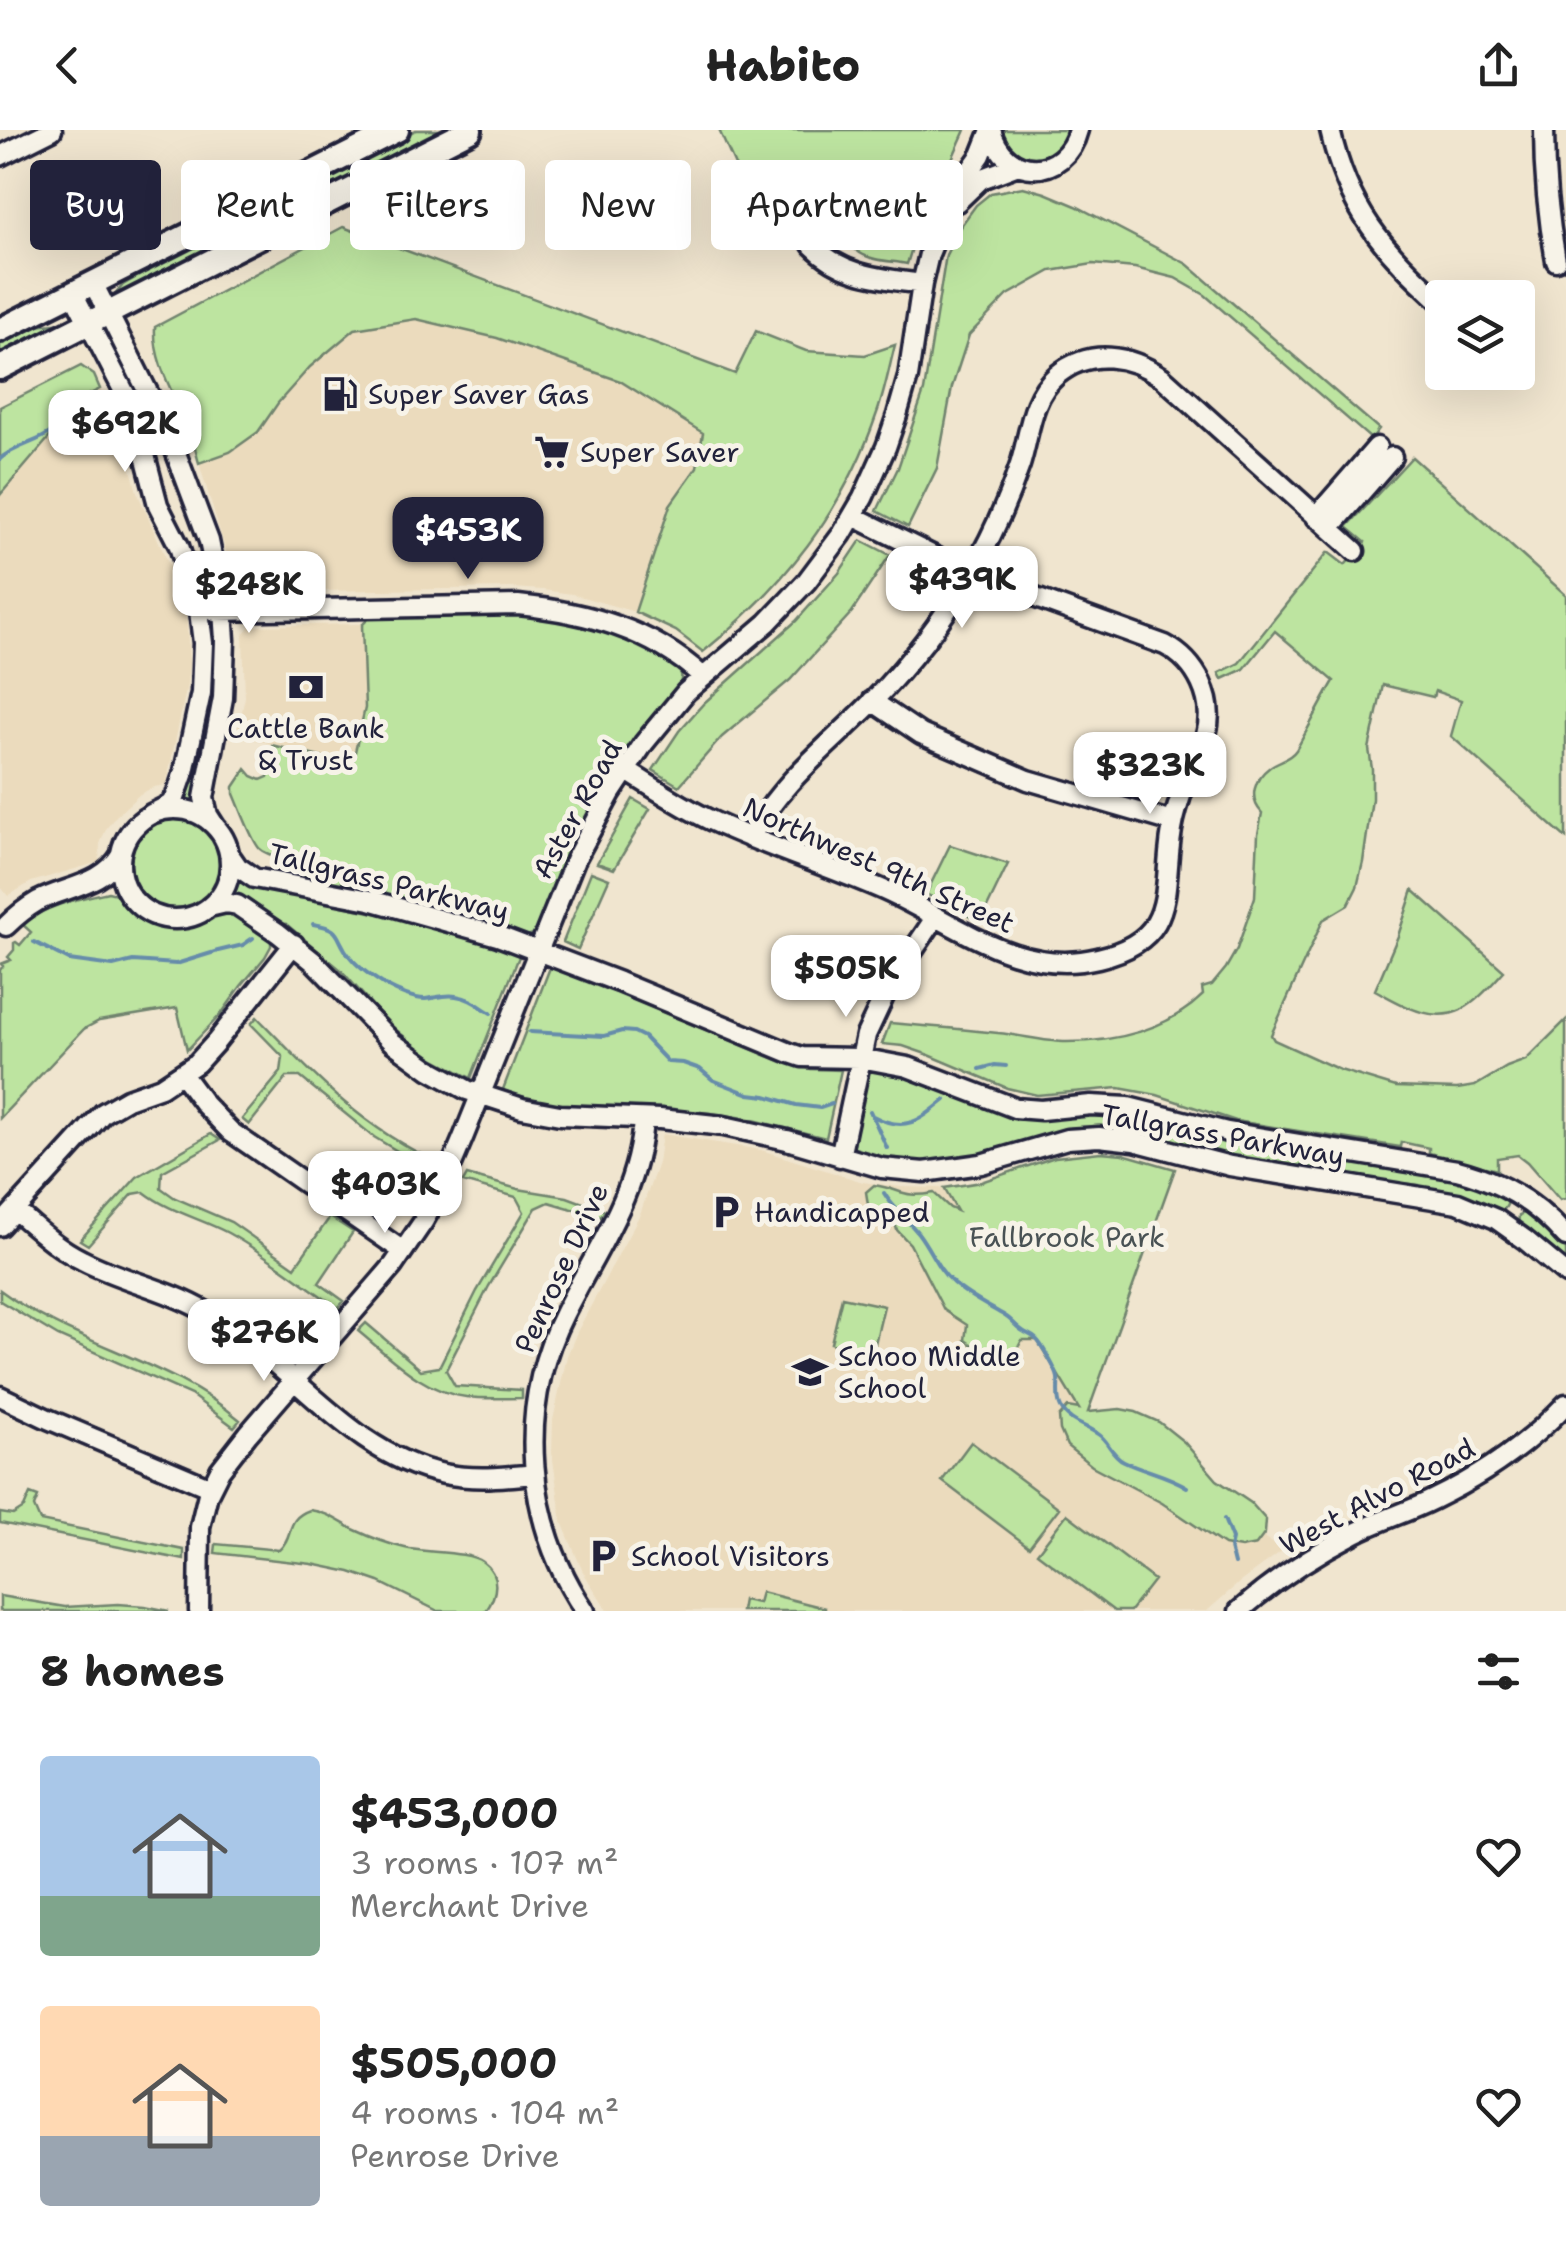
<!DOCTYPE html>
<meta charset="utf-8">
<style>
:root{--surface:#fff;--page:#f2f2f2;--text:#222;--muted:#767676;--accent:#22223b}
body{margin:0;font-family:"Shantell Sans",sans-serif;background:var(--page);color:var(--text);height:100vh;display:flex;flex-direction:column;font-size:38px;white-space:nowrap}
*{box-sizing:border-box;margin:0}
p{font-size:32px;color:var(--muted)}
.icon{flex:none;width:55px;height:55px;fill:none;stroke:currentColor;stroke-width:2;stroke-linecap:round;stroke-linejoin:round}
.map{position:relative;height:1481px;overflow:hidden}
.sheet{display:flex;flex-direction:column;background:var(--surface);flex:1}
.sheet>*{flex:none}
.banner{position:absolute;left:30px;top:30px;width:1000px;height:90px;display:flex;gap:20px}
.controls{position:absolute;left:1425px;top:150px;display:grid;gap:20px}
.controls a{display:grid;place-items:center;width:110px;height:110px;border-radius:10px;background:var(--surface);box-shadow:0 10px 40px #0002;font-size:50px}
.price{position:absolute;translate:-50% -85px;padding:0 22px;border-radius:20px;background:#fff;color:#222;font-size:32px;line-height:65px;filter:drop-shadow(0 2px 5px #0008)}
.price::after{content:'';position:absolute;left:50%;top:60px;width:30px;height:22px;margin-left:-15px;background:inherit;clip-path:polygon(0 0,100% 0,50% 100%)}
.price.selected{background:var(--accent);color:#fff}
ul{padding:0;list-style:none}
li{display:flex;align-items:center;gap:30px;height:250px;padding:0 40px}
li span{display:grid;place-items:center;flex:none;width:280px;height:200px;border-radius:10px;color:#555}
li>.icon{margin-inline-start:auto}
span .icon{width:120px;height:120px;fill:#fffc;stroke-width:1}
li b{font-size:42px}
h2{display:flex;justify-content:space-between;align-items:center;height:120px;padding:0 40px;font-size:42px}
.pill{padding:0 35px;border-radius:10px;background:var(--surface);box-shadow:0 10px 40px #0002;font-size:35px;line-height:90px}
.pill.selected{background:var(--accent);color:#fff}
header{display:flex;justify-content:space-between;align-items:center;height:130px;padding:0 40px;background:var(--surface);font-size:45px;font-weight:700}
.map>svg:first-child{display:block}
.built{fill:#ebdbbd}
.green{fill:#bde4a0;stroke:#70836e;stroke-width:2.5}
.lines{fill:none;stroke-linecap:round;stroke-linejoin:round}
.stream{stroke:#668caa;stroke-width:4}
.minor-casing{stroke:#22223b;stroke-width:25}
.major-casing{stroke:#22223b;stroke-width:30}
.minor{stroke:#f7f3e8;stroke-width:18}
.major{stroke:#f7f3e8;stroke-width:22}
.labels{text-anchor:middle;dominant-baseline:central;stroke-width:10;stroke-linejoin:round;paint-order:stroke}
.poi-label{font-size:28px;fill:#22223b;stroke:#f7f3e8;text-anchor:start}
.street-label{font-size:28px;fill:#22223b;stroke:#f7f3e8}
.park-label{font-size:28px;fill:#495254;stroke:#f7f3e8}
</style>
<header><svg class="icon" aria-label="back" viewBox="0 0 24 24"><path d="M15 5l-7 7 7 7"/></svg>Habito<svg class="icon" aria-label="share" viewBox="0 0 24 24"><path d="M12 15V3M7 8l5-5 5 5M5 13v7h14v-7"/></svg></header>
<div class="map">
<svg width="1566" height="1481" viewBox="0 0 1566 1481">
<rect width="100%" height="100%" fill="#f0e5cf"/>
<filter id="ink" filterUnits="userSpaceOnUse"><feTurbulence type="fractalNoise" baseFrequency=".01" numOctaves="2"/><feDisplacementMap in="SourceGraphic" scale="20" xChannelSelector="R" yChannelSelector="G"/><feConvolveMatrix kernelMatrix="1 2 1 2 8 2 1 2 1" color-interpolation-filters="sRGB"/></filter>
<g filter="url(#ink)">
<path class="built" d="M 416,189 L 497,208 L 620,251 L 703,303 L 697,337 L 670,375 L 635,482 L 572,464 L 543,460 L 512,458 L 249,462 L 235,451 L 199,333 L 230,322 L 258,302 L 278,273 L 310,237 L 355,199 Z
M 100,259 L 119,293 L 137,362 L 180,460 L 187,493 L 189,532 L 187,555 L 166,655 L 154,657 L 140,664 L 115,687 L 106,699 L 100,714 L 99,732 L 31,752 L 8,766 L 0,756 L 0,365 L 84,267 Z
M 361,494 L 365,578 L 351,634 L 237,605 L 245,567 L 243,504 L 250,496 Z
M 662,1004 L 761,1020 L 863,1052 L 900,1057 L 944,1058 L 1085,1289 L 1283,1420 L 1240,1452 L 1207,1481 L 608,1481 L 583,1442 L 562,1392 L 552,1323 L 553,1290 L 567,1226 L 577,1202 L 640,1084 L 658,1033 Z"/>
<path class="green" d="M 416,0 L 454,0 L 108,173 L 123,155 L 135,148 L 253,88 L 299,59 Z
M 719,0 L 965,0 L 912,118 L 907,134 C 893,131 872,131 860,123 C 852,118 850,112 846,104 C 834,82 814,74 792,86 L 751,71 Z
M 999,0 L 1068,0 C 1054,40 1013,39 999,0 Z
M 1023,57 L 1045,63 L 1076,76 L 1187,134 L 1379,299 L 1371,309 L 1205,165 L 1175,148 L 1135,138 L 1093,134 L 1051,141 L 1008,165 L 969,205 L 952,257 L 937,338 L 908,397 L 877,381 L 898,338 L 924,261 L 946,125 L 960,97 L 976,75 L 991,63 Z
M 343,97 L 735,244 L 756,201 L 806,221 L 865,225 L 895,215 C 889,238 885,261 877,283 C 843,383 784,456 703,522 L 676,501 L 635,482 L 670,375 L 697,337 L 703,303 L 620,251 L 497,208 L 416,189 L 355,199 L 310,237 L 278,273 L 258,302 L 230,322 L 199,333 C 196,323 194,312 190,302 C 177,267 153,236 155,197 Z
M 65,193 L 0,229 L 0,209 L 25,197 Z
M 81,236 L 94,245 L 100,259 L 84,267 L 0,365 L 0,277 Z
M 1412,327 L 1566,465 L 1566,708 L 1451,606 L 1461,570 L 1435,561 L 1433,567 L 1383,555 L 1369,619 L 1372,639 L 1372,669 L 1363,732 L 1357,757 L 1348,775 L 1323,790 L 1271,905 L 1274,910 L 1340,940 L 1396,957 L 1457,959 L 1475,956 L 1507,937 L 1526,930 L 1566,890 L 1566,1068 L 1560,1070 L 1527,1032 L 1518,1025 L 1497,1028 L 1497,1040 L 1429,1023 L 1429,1018 L 1401,1012 L 1400,1017 L 1236,991 L 1157,965 L 1119,958 L 1037,965 L 1007,958 L 929,925 L 903,916 L 882,914 L 890,893 C 926,896 962,899 998,903 C 1021,905 1044,912 1067,912 C 1116,912 1167,900 1203,865 L 1202,858 L 1212,855 L 1226,838 L 1237,819 L 1255,767 L 1258,704 L 1262,683 C 1248,668 1254,649 1270,637 C 1279,630 1289,630 1296,620 C 1309,597 1321,573 1334,551 L 1275,501 L 1244,539 L 1222,549 L 1219,543 L 1239,533 L 1328,422 L 1345,435 L 1365,412 L 1347,397 Z
M 861,410 L 890,425 L 852,482 L 790,550 L 722,607 L 679,656 L 653,640 L 679,601 L 704,573 L 796,491 L 839,443 Z
M 509,485 C 525,486 541,487 556,489 C 584,494 663,516 679,540 C 683,545 681,549 680,555 C 635,604 596,664 568,725 C 557,751 548,780 533,804 L 524,807 L 283,747 C 287,719 274,731 260,719 C 252,712 239,675 234,664 L 234,657 L 246,639 L 252,646 L 261,650 L 268,647 L 272,615 L 352,635 L 365,578 L 362,495 L 370,487 Z
M 209,509 L 214,509 L 214,544 L 210,578 L 211,601 L 197,676 L 181,672 Z
M 633,669 L 650,679 L 614,739 L 597,733 Z
M129 734a48 48 0 1 1 96 0a48 48 0 1 1-96 0Z
M 950,715 L 1008,734 L 980,792 L 926,764 Z
M 591,742 L 609,749 L 578,819 L 563,812 Z
M 236,746 L 267,756 L 269,760 L 425,794 L 520,824 L 471,948 L 424,923 L 389,894 L 341,840 L 286,794 L 283,797 L 228,766 Z
M 1413,760 L 1504,841 C 1492,854 1477,872 1461,880 C 1431,894 1401,874 1375,860 L 1398,806 Z
M 108,762 C 130,765 140,787 162,792 C 175,795 188,794 200,789 C 210,785 218,777 229,779 C 242,781 264,802 274,810 L 271,812 L 271,816 L 265,827 L 241,856 L 222,883 L 187,920 L 177,878 L 99,891 L 84,899 L 0,988 L 0,840 L 3,836 L 1,834 L 11,830 L 8,827 L 14,820 L 14,813 L 16,812 L 20,815 L 31,802 L 22,794 C 47,775 78,769 108,762 Z
M 551,835 L 782,932 L 811,939 L 841,940 L 826,1008 L 745,988 L 709,983 L 560,975 L 502,962 Z
M 257,887 C 313,945 362,998 437,1032 L 432,1042 L 374,1007 L 300,947 L 287,947 L 249,995 L 242,989 L 281,942 L 283,927 L 251,894 Z
M 872,937 L 887,938 L 1007,981 L 1101,980 L 1475,1051 L 1507,1068 C 1509,1076 1505,1079 1498,1083 L 1423,1060 L 1419,1055 L 1402,1053 L 1399,1055 L 1214,1027 L 1133,1005 L 971,1032 L 901,1035 L 853,1021 L 866,944 Z
M 211,1004 L 220,1010 L 162,1042 L 161,1058 L 175,1068 L 231,1092 L 295,1137 L 330,1087 L 353,1102 L 319,1153 L 344,1171 L 338,1178 C 302,1153 266,1124 228,1103 C 200,1088 170,1082 144,1062 L 133,1064 L 88,1115 L 80,1110 L 137,1047 Z
M 1101,1022 L 1123,1024 L 1175,1039 L 1088,1282 L 1120,1279 L 1136,1282 L 1159,1292 L 1184,1312 L 1217,1350 L 1251,1373 L 1266,1390 L 1265,1403 L 1256,1415 L 1241,1418 L 1224,1415 L 1162,1373 L 1092,1336 L 1067,1316 L 1060,1300 L 1059,1287 L 1068,1277 L 1079,1279 L 1037,1210 L 1022,1210 C 1012,1235 982,1223 965,1210 L 967,1195 L 944,1180 L 910,1114 L 897,1100 L 893,1086 L 868,1075 L 866,1062 L 874,1055 C 902,1059 902,1069 934,1063 L 950,1078 L 957,1081 L 944,1058 L 981,1052 L 1055,1027 Z
M 467,1045 L 518,1059 L 567,1067 L 605,1081 L 600,1087 L 549,1072 L 536,1078 L 489,1156 L 446,1240 L 455,1256 L 522,1260 L 522,1268 C 503,1268 484,1269 466,1267 C 423,1262 390,1227 358,1201 L 366,1193 L 421,1240 L 439,1237 L 477,1161 L 524,1082 L 516,1067 L 463,1052 Z
M 1529,1081 L 1566,1114 L 1566,1137 L 1518,1097 L 1519,1085 Z
M 0,1160 C 75,1216 168,1229 240,1290 L 234,1297 L 191,1265 L 58,1206 L 0,1171 Z
M 842,1167 L 884,1176 L 873,1222 L 831,1213 Z
M 971,1312 L 1059,1378 L 1029,1417 L 942,1351 Z
M 30,1364 L 38,1367 L 34,1377 L 40,1391 L 184,1420 L 184,1430 L 0,1393 L 0,1383 L 13,1385 L 24,1378 Z
M 310,1380 C 327,1382 338,1391 353,1399 C 370,1407 387,1414 405,1418 C 425,1423 469,1421 483,1432 C 501,1445 497,1465 486,1481 L 438,1481 L 379,1452 L 350,1442 L 312,1434 L 215,1423 L 216,1414 L 279,1420 C 295,1406 284,1389 310,1380 Z
M 1067,1384 L 1154,1450 L 1130,1481 L 1114,1481 L 1037,1423 Z
M 761,1462 L 825,1478 L 825,1481 L 741,1481 L 743,1470 L 758,1473 Z
M 0,1466 L 65,1477 L 118,1474 L 145,1476 L 169,1481 L 0,1481 Z"/>
<g class="lines">
<path class="stream" d="M 0,329 C 16,315 38,313 54,300 C 63,292 65,281 73,271
M 313,794 C 345,799 333,807 351,828 C 360,839 375,849 388,857 C 397,862 414,869 425,869 C 436,868 445,864 456,866 C 471,868 479,876 491,883
M 34,812 L 69,830 L 113,836 L 133,831 L 176,834 L 218,821 L 243,815 L 253,808
M 530,902 L 604,906 L 622,901 L 634,902 L 644,907 L 668,932 L 683,933 L 700,939 L 713,950 L 749,964 L 766,966 L 796,975 L 820,978 L 832,974
M 980,939 L 995,935 L 1006,936
M 870,981 L 887,1018
M 873,986 C 905,1003 919,991 945,970
M 884,1063 C 892,1077 908,1090 918,1103 C 931,1120 937,1139 953,1153 C 969,1167 988,1176 1005,1186 C 1012,1190 1016,1197 1023,1201 C 1027,1204 1032,1205 1036,1209 C 1041,1213 1057,1241 1058,1248 C 1059,1258 1056,1269 1061,1278 C 1070,1293 1085,1295 1098,1304 C 1109,1311 1111,1325 1124,1331 C 1145,1341 1168,1345 1187,1357
M 1224,1389 L 1232,1409 L 1230,1418 L 1234,1434"/>
<defs>
<path id="minor" d="M 991,0 C 1004,51 1065,51 1078,0
M 1330,0 C 1348,81 1383,119 1442,173
M 1544,0 C 1544,44 1548,87 1556,131
M 0,26 L 52,0
M 957,72 L 981,49 L 1018,35
M 812,115 C 842,146 881,148 922,154
M 93,153 L 168,302 L 209,411 L 223,480 L 225,510 L 223,568 L 204,668 L 208,685 L 215,696
M 73,163 L 133,279 L 158,375 L 179,416 L 199,481 L 203,513 L 201,563 L 184,642 L 175,668 L 169,675 L 151,684
M 1316,387 L 1377,317
M 1330,398 L 1392,327
M 215,481 L 518,475 C 585,482 651,499 702,546
M 872,571 L 921,604 L 1028,650 L 1173,692
M 625,640 C 653,657 680,676 710,690 C 765,716 823,734 879,758 C 950,788 1015,848 1098,828 C 1185,808 1159,753 1174,690 C 1178,673 1184,656 1190,640 C 1195,628 1202,617 1206,605 C 1216,570 1197,532 1165,515 L 970,444 L 853,386
M120 734a55 55 0 1 1 110 0a55 55 0 1 1-110 0Z
M 750,708 C 783,649 826,619 872,572 C 909,534 942,491 969,446 C 990,411 1007,373 1020,335 C 1030,304 1030,268 1057,245 C 1090,218 1129,225 1162,247 L 1355,421
M 229,724 L 238,737 L 254,748 L 370,770 L 498,806 L 619,852 L 790,923 L 802,927 L 860,928 L 908,937 L 1015,978 L 1041,980 L 1091,975 L 1128,977 L 1227,1002 L 1457,1040 C 1500,1051 1537,1073 1566,1107
M 209,777 L 226,773 L 237,775 L 278,803 L 314,832 L 392,912 L 429,939 L 467,960 L 522,978 L 560,985 L 660,989 L 724,996 L 787,1010 L 882,1038 L 924,1042 L 981,1034 L 1067,1009 L 1099,1007 L 1134,1011 L 1230,1036 L 1458,1073 L 1496,1089 L 1524,1109 L 1566,1144
M 6,796 C 16,786 26,778 38,771 C 68,756 103,755 121,724
M 182,944 L 205,975 L 231,1002 L 403,1121
M 840,1027 L 866,905 L 888,858 L 935,788
M 15,1080 C 36,1098 57,1118 82,1130 C 122,1151 168,1159 208,1183 C 289,1230 349,1325 444,1344 C 474,1350 504,1347 535,1344
M 0,1096 L 103,983 L 127,969 L 161,957 L 197,933 L 216,912 L 294,814
M 0,1266 L 48,1289 L 211,1358
M 199,1481 L 200,1397 L 208,1364 L 220,1340 L 248,1304 L 393,1136 L 423,1092 L 441,1060 L 463,1008 L 575,730 L 611,663 L 644,613 L 686,562 L 767,493 L 806,452 L 842,404 L 863,368 L 886,317 L 897,285 L 908,247 L 922,154 L 929,124 L 954,63 L 981,25 L 991,0
M 585,1481 C 526,1394 516,1279 564,1184 C 596,1120 639,1063 643,989
M 1239,1481 C 1275,1450 1314,1424 1355,1403 C 1381,1390 1408,1382 1434,1369 C 1484,1345 1528,1314 1566,1274"/>
<path id="major" d="M 0,200 L 397,0
M 0,238 L 470,0"/>
</defs>
<use href="#minor" class="minor-casing"/>
<use href="#major" class="major-casing"/>
<use href="#minor" class="minor"/>
<use href="#major" class="major"/>
</g>
</g>
<defs>
<symbol id="fuel-bare" viewBox="-9 -9 18 18"><path d="M-5.5-6h7V0h2V4h1.3V-2.5L3-4.5l.8-.8L6-3V5H2.5V1h-1V6h-7ZM-4.2-4.7v3.2H.2V-4.7Z" fill="#22223b" stroke="#f7f3e8" stroke-width="2.5" paint-order="stroke"/></symbol>
<symbol id="supermarket-bare" viewBox="-9 -9 18 18"><path d="M-6-5.5h2.5l.6 2H6L4.5 2H-2.5L-4.4-4H-6ZM-1.5 3.2a1.3 1.3 0 1 0 .1 0ZM3 3.2a1.3 1.3 0 1 0 .1 0Z" fill="#22223b" stroke="#f7f3e8" stroke-width="2.5" paint-order="stroke"/></symbol>
<symbol id="bank-bare" viewBox="-9 -9 18 18"><path d="M-6-4H6V4H-6ZM0-2.3a2.3 2.3 0 1 0 0 4.6a2.3 2.3 0 1 0 0-4.6Z" fill="#22223b" stroke="#f7f3e8" stroke-width="2.5" paint-order="stroke"/></symbol>
<symbol id="parking-bare" viewBox="-9 -9 18 18"><path d="M-3.5-5.5H1a3.5 3.5 0 0 1 0 7H-1V5.5H-3.5ZM-1-3.4V-.6H.8a1.4 1.4 0 0 0 0-2.8Z" fill="#22223b" stroke="#f7f3e8" stroke-width="2.5" paint-order="stroke"/></symbol>
<symbol id="school-bare" viewBox="-9 -9 18 18"><path d="M0-5L7-2L0 1L-7-2ZM-4 1L0 2.5L4 1V4Q0 6-4 4Z" fill="#22223b" stroke="#f7f3e8" stroke-width="2.5" paint-order="stroke"/></symbol>
</defs>
<g fill-rule="evenodd">
<use href="#fuel-bare" x="315" y="239" width="50" height="50"/>
<use href="#supermarket-bare" x="527" y="297" width="50" height="50"/>
<use href="#bank-bare" x="281" y="532" width="50" height="50"/>
<use href="#parking-bare" x="701" y="1057" width="50" height="50"/>
<use href="#school-bare" x="785" y="1217" width="50" height="50"/>
<use href="#parking-bare" x="578" y="1401" width="50" height="50"/>
</g>
<g class="labels">
<g class="poi-label">
<text x="368" y="264">Super Saver Gas</text>
<text x="580" y="322">Super Saver</text>
<text x="306" y="598" text-anchor="middle">Cattle Bank<tspan x="306" dy="32">&amp; Trust</tspan></text>
<text x="754" y="1082">Handicapped</text>
<text x="838" y="1226">Schoo Middle<tspan x="838" dy="32">School</tspan></text>
<text x="631" y="1426">School Visitors</text>
</g>
<g class="street-label">
<text transform="translate(577 679) rotate(-61)">Aster Road</text>
<text transform="translate(879 735) rotate(24)">Northwest 9th Street</text>
<text transform="translate(389 752) rotate(14)">Tallgrass Parkway</text>
<text transform="translate(1223 1005) rotate(10)">Tallgrass Parkway</text>
<text transform="translate(561 1138) rotate(-65)">Penrose Drive</text>
<text transform="translate(1377 1366) rotate(-28)">West Alvo Road</text>
</g>
<g class="park-label">
<text x="1067" y="1107">Fallbrook Park</text>
</g>
</g>
</svg>
<div class="controls">
<a><svg class="icon" aria-label="layers" viewBox="0 0 24 24"><path d="M12 4l9 5-9 5-9-5zM3 14l9 5 9-5"/></svg></a>
</div>
<b class="price" style="left:125px;top:345px">$692K</b>
<b class="price selected" style="left:468px;top:452px">$453K</b>
<b class="price" style="left:962px;top:501px">$439K</b>
<b class="price" style="left:249px;top:506px">$248K</b>
<b class="price" style="left:1150px;top:687px">$323K</b>
<b class="price" style="left:846px;top:890px">$505K</b>
<b class="price" style="left:385px;top:1106px">$403K</b>
<b class="price" style="left:264px;top:1254px">$276K</b>
<div class="banner">
<a class="pill selected">Buy</a>
<a class="pill">Rent</a>
<a class="pill">Filters</a>
<a class="pill">New</a>
<a class="pill">Apartment</a>
</div>
</div>
<section class="sheet">
<h2>8 homes<svg class="icon" aria-label="filters" viewBox="0 0 24 24"><path d="M4 7h16M4 17h16"/><circle cx="9" cy="7" r="2"/><circle cx="15" cy="17" r="2"/></svg></h2>
<ul>
<li><span style="background:linear-gradient(#a9c7e8 70%,#7fa58c 0)"><svg class="icon" aria-label="home" viewBox="0 0 24 24"><path d="M3 11l9-7 9 7M6 9v11h12V9"/></svg></span><div><b>$453,000</b><p>3 rooms · 107 m²</p><p>Merchant Drive</p></div><svg class="icon" aria-label="heart" viewBox="0 0 24 24"><path d="M12 20l-8-8c-3-5 5-10 8-4 3-6 11-1 8 4z"/></svg></li>
<li><span style="background:linear-gradient(#ffd9b3 65%,#9aa5b1 0)"><svg class="icon" aria-label="home" viewBox="0 0 24 24"><path d="M3 11l9-7 9 7M6 9v11h12V9"/></svg></span><div><b>$505,000</b><p>4 rooms · 104 m²</p><p>Penrose Drive</p></div><svg class="icon" aria-label="heart" viewBox="0 0 24 24"><path d="M12 20l-8-8c-3-5 5-10 8-4 3-6 11-1 8 4z"/></svg></li>
</ul>
</section>
